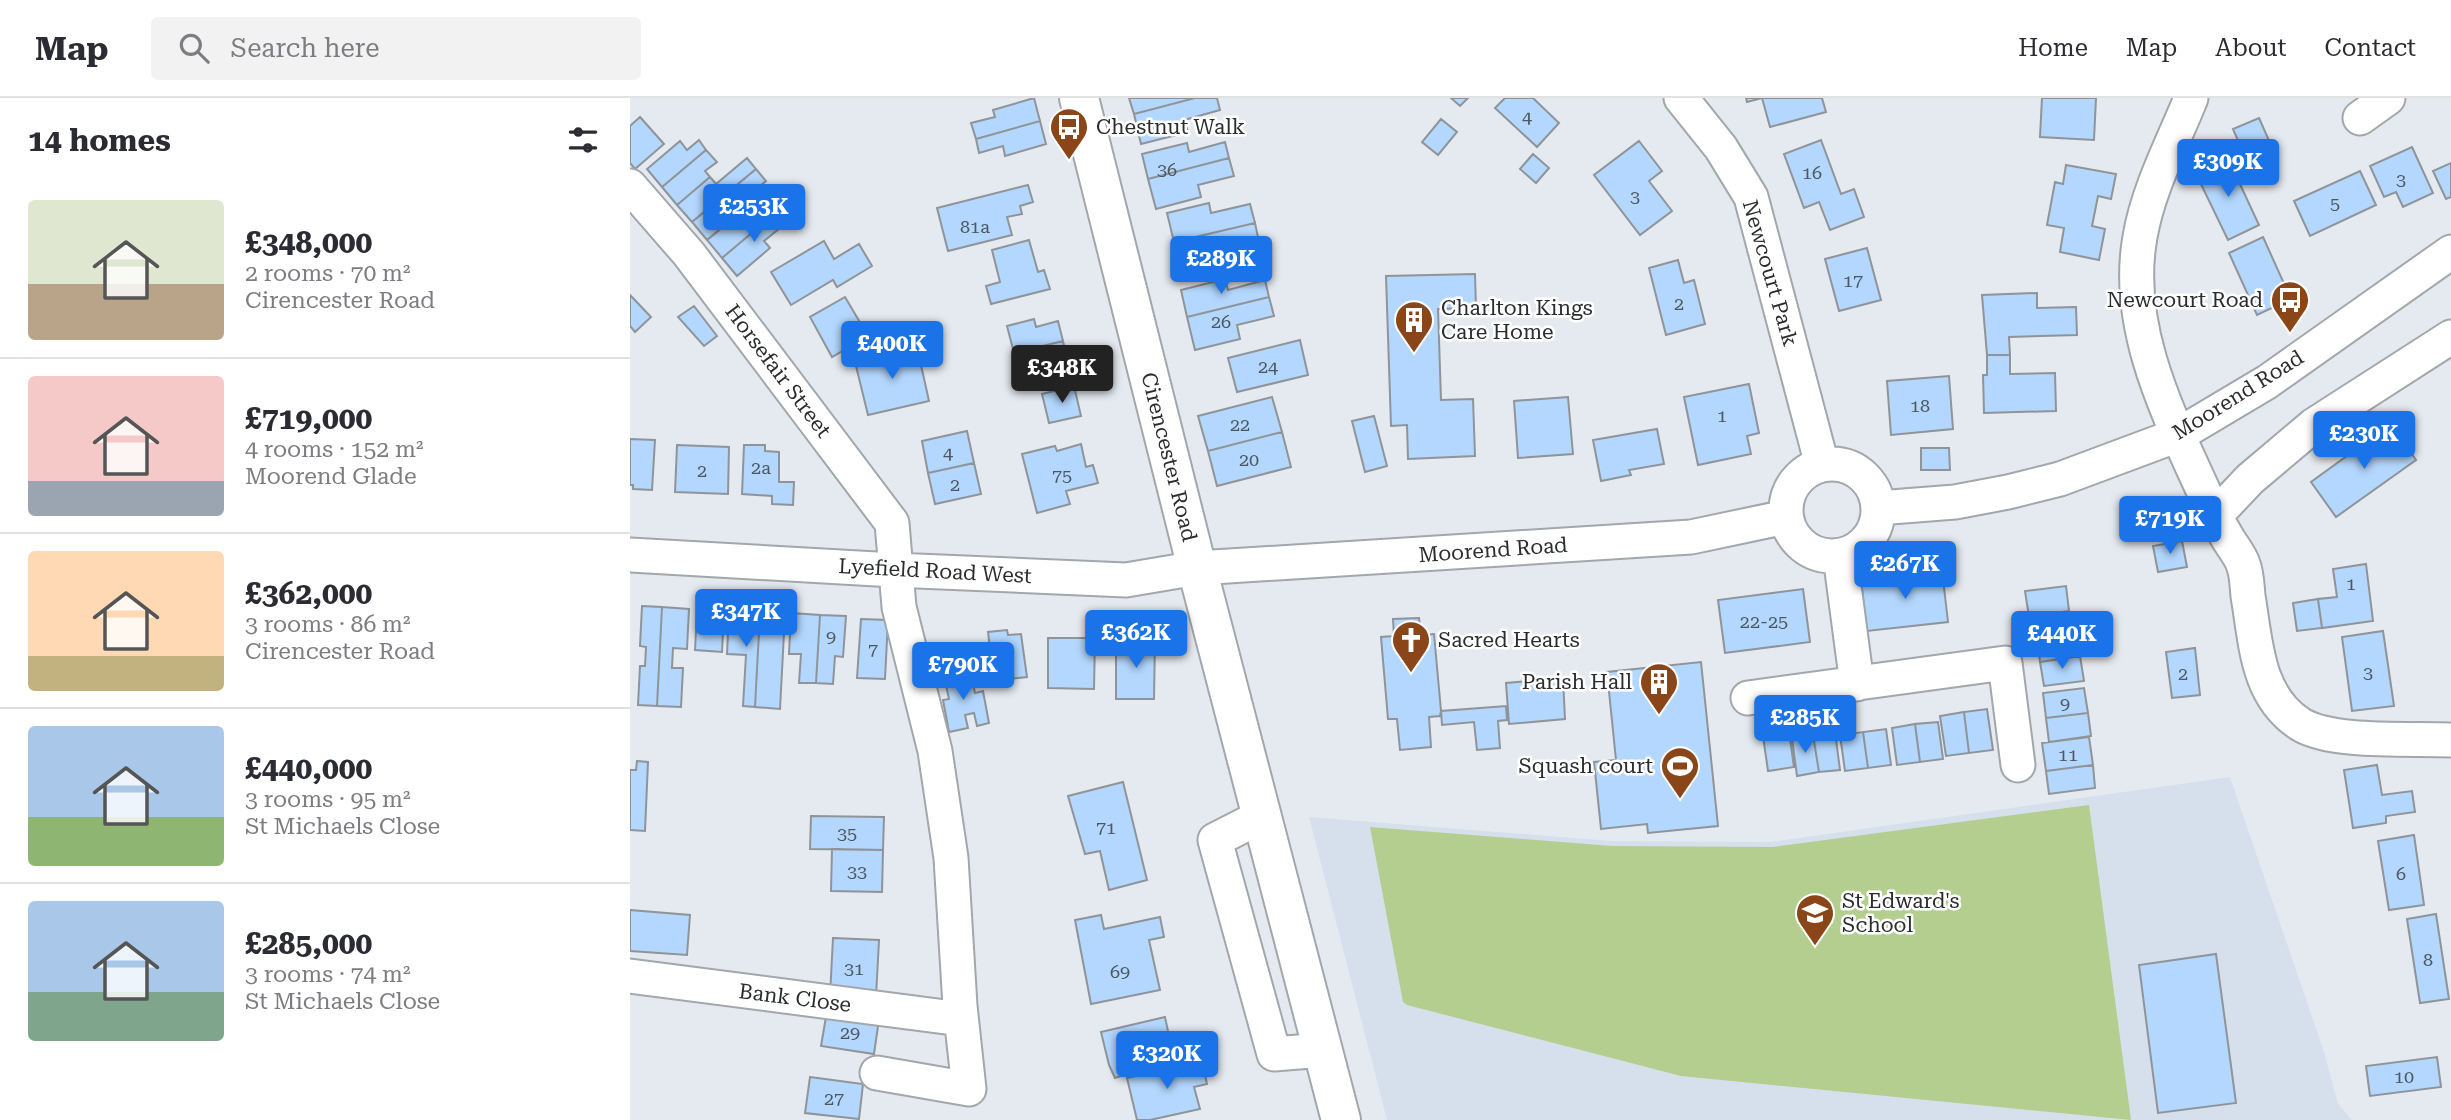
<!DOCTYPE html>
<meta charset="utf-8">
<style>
:root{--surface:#fff;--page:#f2f2f3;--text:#2b2b33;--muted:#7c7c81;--line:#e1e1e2;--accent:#1a73e8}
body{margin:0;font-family:"Roboto Serif",serif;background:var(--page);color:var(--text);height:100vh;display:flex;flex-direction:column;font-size:26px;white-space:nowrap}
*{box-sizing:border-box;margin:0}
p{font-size:23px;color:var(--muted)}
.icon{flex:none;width:38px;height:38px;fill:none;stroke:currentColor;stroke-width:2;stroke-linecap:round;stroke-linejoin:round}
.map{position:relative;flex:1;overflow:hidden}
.details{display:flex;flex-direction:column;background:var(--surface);width:630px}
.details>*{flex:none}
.price{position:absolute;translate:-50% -60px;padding:0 16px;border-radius:7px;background:var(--accent);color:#fff;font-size:23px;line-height:46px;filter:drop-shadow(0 2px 4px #0008)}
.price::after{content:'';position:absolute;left:50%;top:42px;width:21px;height:16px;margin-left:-10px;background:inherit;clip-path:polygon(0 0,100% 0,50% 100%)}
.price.active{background:#222;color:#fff}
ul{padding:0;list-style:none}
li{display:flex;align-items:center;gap:21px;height:175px;padding:0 28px}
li+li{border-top:2px solid var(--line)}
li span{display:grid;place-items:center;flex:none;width:196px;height:140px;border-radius:7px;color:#555}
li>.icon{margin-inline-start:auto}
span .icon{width:84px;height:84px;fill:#fffc;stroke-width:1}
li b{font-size:30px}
h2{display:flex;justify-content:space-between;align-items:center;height:84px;padding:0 28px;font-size:30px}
header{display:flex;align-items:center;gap:42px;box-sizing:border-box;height:98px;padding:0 35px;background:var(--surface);border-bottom:2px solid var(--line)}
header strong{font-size:33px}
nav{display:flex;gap:38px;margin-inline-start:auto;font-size:24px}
.search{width:490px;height:63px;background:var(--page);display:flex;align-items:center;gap:18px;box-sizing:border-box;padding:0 24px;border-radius:7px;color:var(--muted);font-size:26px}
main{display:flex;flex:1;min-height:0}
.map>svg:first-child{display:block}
.built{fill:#d6e0ec}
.green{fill:#b3ce8f}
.building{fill:#b3d7fe;stroke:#8f9499;stroke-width:2}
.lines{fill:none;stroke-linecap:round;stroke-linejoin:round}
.minor-casing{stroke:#a2a7ac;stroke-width:37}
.major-casing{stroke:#a2a7ac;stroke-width:42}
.minor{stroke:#fff;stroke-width:33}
.major{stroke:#fff;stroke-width:38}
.labels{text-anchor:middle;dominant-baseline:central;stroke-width:5;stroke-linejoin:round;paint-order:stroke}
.number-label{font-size:18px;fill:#4c5762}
.poi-label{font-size:21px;fill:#2a2c2e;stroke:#fff;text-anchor:start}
.street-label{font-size:21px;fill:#2a2c2e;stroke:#fff}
</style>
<header>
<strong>Map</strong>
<div class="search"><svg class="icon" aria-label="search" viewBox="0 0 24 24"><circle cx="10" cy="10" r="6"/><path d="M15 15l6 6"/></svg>Search here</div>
<nav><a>Home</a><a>Map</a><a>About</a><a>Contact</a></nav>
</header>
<main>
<section class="details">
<h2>14 homes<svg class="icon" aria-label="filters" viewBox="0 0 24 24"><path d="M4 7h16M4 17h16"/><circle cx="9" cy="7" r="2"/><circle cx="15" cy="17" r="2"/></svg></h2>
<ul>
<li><span style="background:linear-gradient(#dfe7d0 60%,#b9a48a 0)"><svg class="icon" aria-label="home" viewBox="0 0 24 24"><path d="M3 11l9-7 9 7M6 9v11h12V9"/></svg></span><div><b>£348,000</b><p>2 rooms · 70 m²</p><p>Cirencester Road</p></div></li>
<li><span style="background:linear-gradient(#f6c9c9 75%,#9aa5b1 0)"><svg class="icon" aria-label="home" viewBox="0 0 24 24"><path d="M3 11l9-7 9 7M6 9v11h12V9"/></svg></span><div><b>£719,000</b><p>4 rooms · 152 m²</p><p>Moorend Glade</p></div></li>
<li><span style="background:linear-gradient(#ffd9b3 75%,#c2b280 0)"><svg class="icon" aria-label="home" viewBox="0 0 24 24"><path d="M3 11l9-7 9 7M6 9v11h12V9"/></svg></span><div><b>£362,000</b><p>3 rooms · 86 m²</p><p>Cirencester Road</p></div></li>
<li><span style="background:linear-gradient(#a9c7e8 65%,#8fb573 0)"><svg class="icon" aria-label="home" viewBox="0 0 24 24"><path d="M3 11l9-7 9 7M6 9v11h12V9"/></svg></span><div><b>£440,000</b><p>3 rooms · 95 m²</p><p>St Michaels Close</p></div></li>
<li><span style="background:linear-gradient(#a9c7e8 65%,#7fa58c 0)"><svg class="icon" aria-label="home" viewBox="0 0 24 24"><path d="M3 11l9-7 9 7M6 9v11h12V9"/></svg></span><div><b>£285,000</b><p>3 rooms · 74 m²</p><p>St Michaels Close</p></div></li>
</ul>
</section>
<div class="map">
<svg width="1821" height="1022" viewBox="0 0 1821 1022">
<rect width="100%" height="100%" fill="#e5eaf0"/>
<path class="built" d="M 1600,679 L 1694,954 L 1708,1006 L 1722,1022 L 757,1022 L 679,719 L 981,743 L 1141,744 Z"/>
<path class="green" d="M 1459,707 L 1501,1022 L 1051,978 L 777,907 L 773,904 L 740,729 L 982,748 L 1143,749 Z"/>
<path class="building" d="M 404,0 L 410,23 L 346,41 L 341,25 L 365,19 L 363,12 Z
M 499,0 L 565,0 L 504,16 Z
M 565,0 L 587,0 L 590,12 L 554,22 L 558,34 L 511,46 L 504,16 Z
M 821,0 L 838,0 L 830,8 Z
M 875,0 L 903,0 L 929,25 L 907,49 L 865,10 Z
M 1116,0 L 1192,0 L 1196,14 L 1140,29 L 1132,0 L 1117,4 Z
M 1412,0 L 1466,0 L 1464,42 L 1410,39 Z
M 10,19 L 34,46 L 5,71 L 0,65 L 0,28 Z
M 1629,20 L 1641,47 L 1615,59 L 1603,31 Z
M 811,21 L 827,34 L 808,57 L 792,44 Z
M 410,23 L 416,46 L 375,58 L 373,48 L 349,55 L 346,41 Z
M 69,42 L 76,52 L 32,89 L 17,71 L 50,43 L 57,52 Z
M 1191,42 L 1211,96 L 1224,91 L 1234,119 L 1200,132 L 1189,104 L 1174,110 L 1154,56 Z
M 1009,43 L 1032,73 L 1019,83 L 1042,113 L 1010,137 L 964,77 Z
M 595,44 L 599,60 L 518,81 L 512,56 L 557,45 L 559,54 Z
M 1782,49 L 1803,95 L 1773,109 L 1766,94 L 1754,99 L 1740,68 Z
M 76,52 L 87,64 L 75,73 L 80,79 L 47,107 L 32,89 Z
M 903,56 L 919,70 L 906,85 L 890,71 Z
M 117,60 L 126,71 L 62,124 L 47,107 L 80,79 L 86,86 Z
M 599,60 L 604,78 L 568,87 L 571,99 L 526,111 L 518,81 Z
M 1602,61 L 1612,82 L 1609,84 L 1629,127 L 1598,142 L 1567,78 Z
M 1821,65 L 1821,99 L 1816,101 L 1803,73 Z
M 1436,67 L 1486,76 L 1481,101 L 1468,98 L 1462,128 L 1475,131 L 1469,162 L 1430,154 L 1434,130 L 1417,127 L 1425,84 L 1433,86 Z
M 126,71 L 136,83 L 105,109 L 110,115 L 77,142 L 62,124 Z
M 1730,73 L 1746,107 L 1680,138 L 1664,103 Z
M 398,87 L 403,104 L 390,108 L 392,116 L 377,119 L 382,137 L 318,153 L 307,110 Z
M 140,101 L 149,112 L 92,160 L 77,142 L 110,115 L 116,122 Z
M 579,105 L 581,115 L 620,106 L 625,125 L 544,144 L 537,115 Z
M 149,112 L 159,123 L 134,143 L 140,150 L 107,178 L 92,160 Z
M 625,125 L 629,144 L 591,153 L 594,166 L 551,175 L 544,144 Z
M 1633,139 L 1661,201 L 1627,217 L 1599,155 Z
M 399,142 L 408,174 L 414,172 L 420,191 L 361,206 L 356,188 L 370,184 L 362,152 Z
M 194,143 L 204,161 L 229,146 L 242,168 L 207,189 L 203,182 L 161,207 L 141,174 Z
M 1237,150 L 1251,202 L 1209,213 L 1195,161 Z
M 1048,162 L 1054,185 L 1064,182 L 1075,226 L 1036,237 L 1019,170 Z
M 845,176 L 846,210 L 808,211 L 811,302 L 843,301 L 845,358 L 778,361 L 777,327 L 761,328 L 756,178 Z
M 595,181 L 598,192 L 635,182 L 639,199 L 557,219 L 551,192 Z
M 1407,195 L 1407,210 L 1446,209 L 1447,237 L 1379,239 L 1380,257 L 1357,257 L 1352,197 Z
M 0,197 L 21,219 L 5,234 L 0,228 Z
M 215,199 L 238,238 L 202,259 L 180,219 Z
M 639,199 L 644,218 L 607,227 L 610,241 L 565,252 L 557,219 Z
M 64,208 L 87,238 L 74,248 L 48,219 Z
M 404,221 L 406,229 L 428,223 L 433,243 L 384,255 L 377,228 Z
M 670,242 L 678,277 L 607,294 L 598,260 Z
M 433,243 L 437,262 L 415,267 L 418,275 L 391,282 L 384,255 Z
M 287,249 L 299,303 L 238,317 L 225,264 Z
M 1357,257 L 1380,257 L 1380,276 L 1425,275 L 1426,313 L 1354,315 L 1353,277 L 1357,277 Z
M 1319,278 L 1323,331 L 1261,337 L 1257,283 Z
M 1119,286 L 1129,335 L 1117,338 L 1121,356 L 1068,367 L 1054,299 Z
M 444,288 L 451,318 L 419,325 L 412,296 Z
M 642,299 L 652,334 L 578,353 L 568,318 Z
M 938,299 L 943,356 L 888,360 L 884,303 Z
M 744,318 L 757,368 L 735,374 L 722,323 Z
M 1761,326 L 1786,362 L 1706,419 L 1681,384 Z
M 1027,331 L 1034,366 L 999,372 L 1001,377 L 971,383 L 963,342 Z
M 337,333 L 344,365 L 298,375 L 292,343 Z
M 652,334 L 661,369 L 587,388 L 578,353 Z
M 0,341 L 25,342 L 22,392 L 3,391 L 3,387 L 0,387 Z
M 451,346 L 456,369 L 463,367 L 468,385 L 436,393 L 440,406 L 407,415 L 392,356 L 425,348 L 427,353 Z
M 47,347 L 99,349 L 98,396 L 45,394 Z
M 114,347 L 135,347 L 135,353 L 149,354 L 149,384 L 164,384 L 163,407 L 142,406 L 142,398 L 112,396 Z
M 1291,350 L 1319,350 L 1320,372 L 1291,372 Z
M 344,365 L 351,396 L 305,406 L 298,375 Z
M 1552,443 L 1557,469 L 1528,474 L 1523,448 Z
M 1736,466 L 1743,523 L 1692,530 L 1688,501 L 1707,499 L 1703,471 Z
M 1312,472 L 1318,524 L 1237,533 L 1231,482 Z
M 1436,488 L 1439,513 L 1399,519 L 1395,493 Z
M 1173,491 L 1180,544 L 1095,555 L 1088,502 Z
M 1688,501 L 1692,530 L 1667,533 L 1663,505 Z
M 12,508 L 32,509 L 27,608 L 8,607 L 10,568 L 15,568 L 16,549 L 10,548 Z
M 32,509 L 59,511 L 57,551 L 43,550 L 42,570 L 53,570 L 51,609 L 27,608 Z
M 67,513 L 94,515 L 92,554 L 65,552 Z
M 1439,513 L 1443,536 L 1402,542 L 1399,519 Z
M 99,514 L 130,515 L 125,609 L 113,608 L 116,557 L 97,556 Z
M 130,515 L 155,516 L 150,611 L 125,609 Z
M 161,515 L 190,517 L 186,585 L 169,585 L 171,556 L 159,556 Z
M 190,517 L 216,518 L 213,559 L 205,558 L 203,586 L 186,585 Z
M 789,520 L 791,537 L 804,536 L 811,613 L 810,618 L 799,619 L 801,649 L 770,652 L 767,621 L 758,621 L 751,539 L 764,538 L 763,521 Z
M 231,521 L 258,522 L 255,581 L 227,580 Z
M 377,532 L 378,537 L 391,536 L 397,579 L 369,582 L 367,567 L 362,568 L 358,534 Z
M 1753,533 L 1764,608 L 1722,613 L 1712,539 Z
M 1447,535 L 1450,558 L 1410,564 L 1407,541 Z
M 418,540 L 465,540 L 464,591 L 418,590 Z
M 502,541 L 525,541 L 524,601 L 486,601 L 486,548 L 502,548 Z
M 1565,550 L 1570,597 L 1542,600 L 1536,554 Z
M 1450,558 L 1454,583 L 1414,588 L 1410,564 Z
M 1071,564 L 1088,728 L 1018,735 L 1017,726 L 971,731 L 964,664 L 986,662 L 977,574 Z
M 340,572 L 345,595 L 353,593 L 359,625 L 347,628 L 344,615 L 335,617 L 338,630 L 319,634 L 313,602 L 319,601 L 314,578 Z
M 933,580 L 935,621 L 879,626 L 876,585 Z
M 1454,590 L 1458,615 L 1416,620 L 1413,595 Z
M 876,608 L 877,622 L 868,623 L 870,650 L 847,652 L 844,624 L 812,627 L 811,613 Z
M 1357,611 L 1363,652 L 1339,655 L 1334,614 Z
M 1334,614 L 1339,655 L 1316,658 L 1310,618 Z
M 1458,615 L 1461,638 L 1419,644 L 1416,620 Z
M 1308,624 L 1313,661 L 1290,664 L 1285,626 Z
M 1285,626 L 1290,664 L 1267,667 L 1262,630 Z
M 1256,631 L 1261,667 L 1238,670 L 1233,634 Z
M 1159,634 L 1164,669 L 1138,673 L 1133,638 Z
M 1205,634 L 1210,672 L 1189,674 L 1183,637 Z
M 1233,634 L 1238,670 L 1215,673 L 1210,637 Z
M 1183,637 L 1189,674 L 1167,678 L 1162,640 Z
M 1459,639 L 1463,667 L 1416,673 L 1412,645 Z
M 7,663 L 18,664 L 15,733 L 0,732 L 0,672 L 6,672 Z
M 1463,667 L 1465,690 L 1419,696 L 1416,673 Z
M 1747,667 L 1752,697 L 1782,693 L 1785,714 L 1756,718 L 1756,725 L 1723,730 L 1714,672 Z
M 493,684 L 517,782 L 479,792 L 470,753 L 455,756 L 438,698 Z
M 181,718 L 254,719 L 253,752 L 180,751 Z
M 1784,737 L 1794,807 L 1759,812 L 1748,743 Z
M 202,751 L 253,752 L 252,794 L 201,793 Z
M 0,812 L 60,817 L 57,857 L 0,853 Z
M 1806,816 L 1819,901 L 1790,905 L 1777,821 Z
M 471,817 L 474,831 L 530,819 L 534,839 L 519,842 L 530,892 L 461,906 L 445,822 Z
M 203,840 L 249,842 L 246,899 L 200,898 Z
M 1586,856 L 1606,1005 L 1528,1015 L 1509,867 Z
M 197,913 L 249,921 L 244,956 L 191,948 Z
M 535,919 L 539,938 L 558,934 L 563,957 L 537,963 L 485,980 L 479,967 L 471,934 Z
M 1807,959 L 1811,989 L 1740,998 L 1736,968 Z
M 572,963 L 577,986 L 564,989 L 570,1011 L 520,1022 L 507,1022 L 497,980 Z
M 180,979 L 233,986 L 229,1021 L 175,1015 Z"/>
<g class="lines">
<defs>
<path id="minor" d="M 1051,0 L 1091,50 L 1121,99 L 1192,367
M 1561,0 C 1543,45 1518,91 1510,139 C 1494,228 1537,313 1573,392 C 1580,408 1588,424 1597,439 C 1602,448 1610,457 1613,466 C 1617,476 1617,488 1618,498 C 1626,544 1626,597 1670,626 C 1702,646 1781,640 1821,642
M 1730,20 L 1758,0
M 0,88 L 59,156 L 262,425 L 269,509 L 305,653 L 321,760 L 330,908 L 339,991 L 247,975
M1156 412a46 46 0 1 1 92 0a46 46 0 1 1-92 0Z
M 1248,410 L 1325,404 L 1378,394 L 1430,381 L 1548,337 L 1637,284 L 1821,154
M 1585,418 L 1620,381 L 1684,327 L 1821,239
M 0,457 L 264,472 L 496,482 L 567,470 L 1061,439 L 1156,419
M 1210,458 L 1227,586
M 1118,600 L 1375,565 L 1388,667
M 632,718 L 585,742 L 644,956 L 693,952
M 0,878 L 331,921"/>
<path id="major" d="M 449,0 L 567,470 L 711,1022"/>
</defs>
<use href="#minor" class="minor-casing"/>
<use href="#major" class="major-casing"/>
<use href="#minor" class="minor"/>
<use href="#major" class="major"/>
</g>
<defs>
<symbol id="bus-pin" viewBox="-11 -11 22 30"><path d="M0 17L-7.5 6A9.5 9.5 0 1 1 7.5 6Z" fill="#8a4618" stroke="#fff"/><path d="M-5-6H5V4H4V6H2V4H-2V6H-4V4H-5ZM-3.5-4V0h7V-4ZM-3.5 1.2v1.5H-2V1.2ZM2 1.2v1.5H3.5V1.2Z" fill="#fff"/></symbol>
<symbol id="building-pin" viewBox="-11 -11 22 30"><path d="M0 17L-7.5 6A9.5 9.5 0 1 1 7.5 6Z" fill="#8a4618" stroke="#fff"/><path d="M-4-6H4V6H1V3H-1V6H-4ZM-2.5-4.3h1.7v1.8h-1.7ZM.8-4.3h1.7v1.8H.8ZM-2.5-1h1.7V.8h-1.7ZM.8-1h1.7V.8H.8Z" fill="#fff"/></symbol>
<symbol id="church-pin" viewBox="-11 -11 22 30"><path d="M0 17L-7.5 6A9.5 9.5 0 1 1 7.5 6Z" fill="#8a4618" stroke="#fff"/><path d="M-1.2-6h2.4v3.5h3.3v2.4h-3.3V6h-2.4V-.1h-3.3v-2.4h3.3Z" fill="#fff"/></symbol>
<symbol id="stadium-pin" viewBox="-11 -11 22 30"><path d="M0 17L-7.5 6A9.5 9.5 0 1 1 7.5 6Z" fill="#8a4618" stroke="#fff"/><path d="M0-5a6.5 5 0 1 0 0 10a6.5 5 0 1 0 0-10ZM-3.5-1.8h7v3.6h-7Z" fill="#fff"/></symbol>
<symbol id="school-pin" viewBox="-11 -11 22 30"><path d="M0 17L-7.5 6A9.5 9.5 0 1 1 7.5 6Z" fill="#8a4618" stroke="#fff"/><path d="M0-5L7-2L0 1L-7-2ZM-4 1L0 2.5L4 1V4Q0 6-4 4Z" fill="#fff"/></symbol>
</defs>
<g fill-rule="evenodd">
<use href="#bus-pin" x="417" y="7" width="44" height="60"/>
<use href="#bus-pin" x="1638" y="180" width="44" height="60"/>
<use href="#building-pin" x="762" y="200" width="44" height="60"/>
<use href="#church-pin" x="759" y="520" width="44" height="60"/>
<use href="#building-pin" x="1007" y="562" width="44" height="60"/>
<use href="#stadium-pin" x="1028" y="646" width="44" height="60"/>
<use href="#school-pin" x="1163" y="793" width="44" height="60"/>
</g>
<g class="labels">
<g class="number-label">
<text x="897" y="18">4</text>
<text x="537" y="71">36</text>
<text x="1182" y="74">16</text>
<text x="1771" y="81">3</text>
<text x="1005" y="98">3</text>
<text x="1705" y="105">5</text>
<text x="345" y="128">81a</text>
<text x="1223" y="182">17</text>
<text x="1049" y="205">2</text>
<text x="591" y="223">26</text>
<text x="638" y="268">24</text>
<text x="1290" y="307">18</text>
<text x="1092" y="317">1</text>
<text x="610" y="326">22</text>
<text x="318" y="354">4</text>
<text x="619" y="361">20</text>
<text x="131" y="369">2a</text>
<text x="72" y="372">2</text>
<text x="432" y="377">75</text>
<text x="325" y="386">2</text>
<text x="1721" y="485">1</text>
<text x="1134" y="523">22-25</text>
<text x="201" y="538">9</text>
<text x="243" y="551">7</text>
<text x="1738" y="574">3</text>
<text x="1553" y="575">2</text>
<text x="1435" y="605">9</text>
<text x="1438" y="656">11</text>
<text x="476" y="729">71</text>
<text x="217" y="735">35</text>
<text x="227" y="773">33</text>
<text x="1771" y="775">6</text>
<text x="1798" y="861">8</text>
<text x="224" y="870">31</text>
<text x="490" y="873">69</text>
<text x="220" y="934">29</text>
<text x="1774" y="978">10</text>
<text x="204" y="1000">27</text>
</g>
<g class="poi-label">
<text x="466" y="29">Chestnut Walk</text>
<text x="1633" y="202" text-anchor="end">Newcourt Road</text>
<text x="811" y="210">Charlton Kings<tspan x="811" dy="24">Care Home</tspan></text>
<text x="808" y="542">Sacred Hearts</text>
<text x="1002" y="584" text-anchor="end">Parish Hall</text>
<text x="1023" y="668" text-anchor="end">Squash court</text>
<text x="1212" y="803">St Edward's<tspan x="1212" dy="24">School</tspan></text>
</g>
<g class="street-label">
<text transform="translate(1140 175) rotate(74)">Newcourt Park</text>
<text transform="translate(148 273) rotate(53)">Horsefair Street</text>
<text transform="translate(1608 297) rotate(-32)">Moorend Road</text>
<text transform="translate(539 359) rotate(76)">Cirencester Road</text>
<text transform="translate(863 452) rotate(-4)">Moorend Road</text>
<text transform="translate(305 473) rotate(3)">Lyefield Road West</text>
<text transform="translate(165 900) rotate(7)">Bank Close</text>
</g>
</g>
</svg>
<b class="price" style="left:1598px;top:101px">£309K</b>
<b class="price" style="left:124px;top:146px">£253K</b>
<b class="price" style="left:591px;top:198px">£289K</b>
<b class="price" style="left:262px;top:283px">£400K</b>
<b class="price active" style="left:432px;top:307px">£348K</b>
<b class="price" style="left:1734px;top:373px">£230K</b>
<b class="price" style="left:1540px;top:458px">£719K</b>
<b class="price" style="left:1275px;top:503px">£267K</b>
<b class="price" style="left:116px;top:551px">£347K</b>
<b class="price" style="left:506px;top:572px">£362K</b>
<b class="price" style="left:1432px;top:573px">£440K</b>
<b class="price" style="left:333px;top:604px">£790K</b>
<b class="price" style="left:1175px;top:657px">£285K</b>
<b class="price" style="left:537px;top:993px">£320K</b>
</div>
</main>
